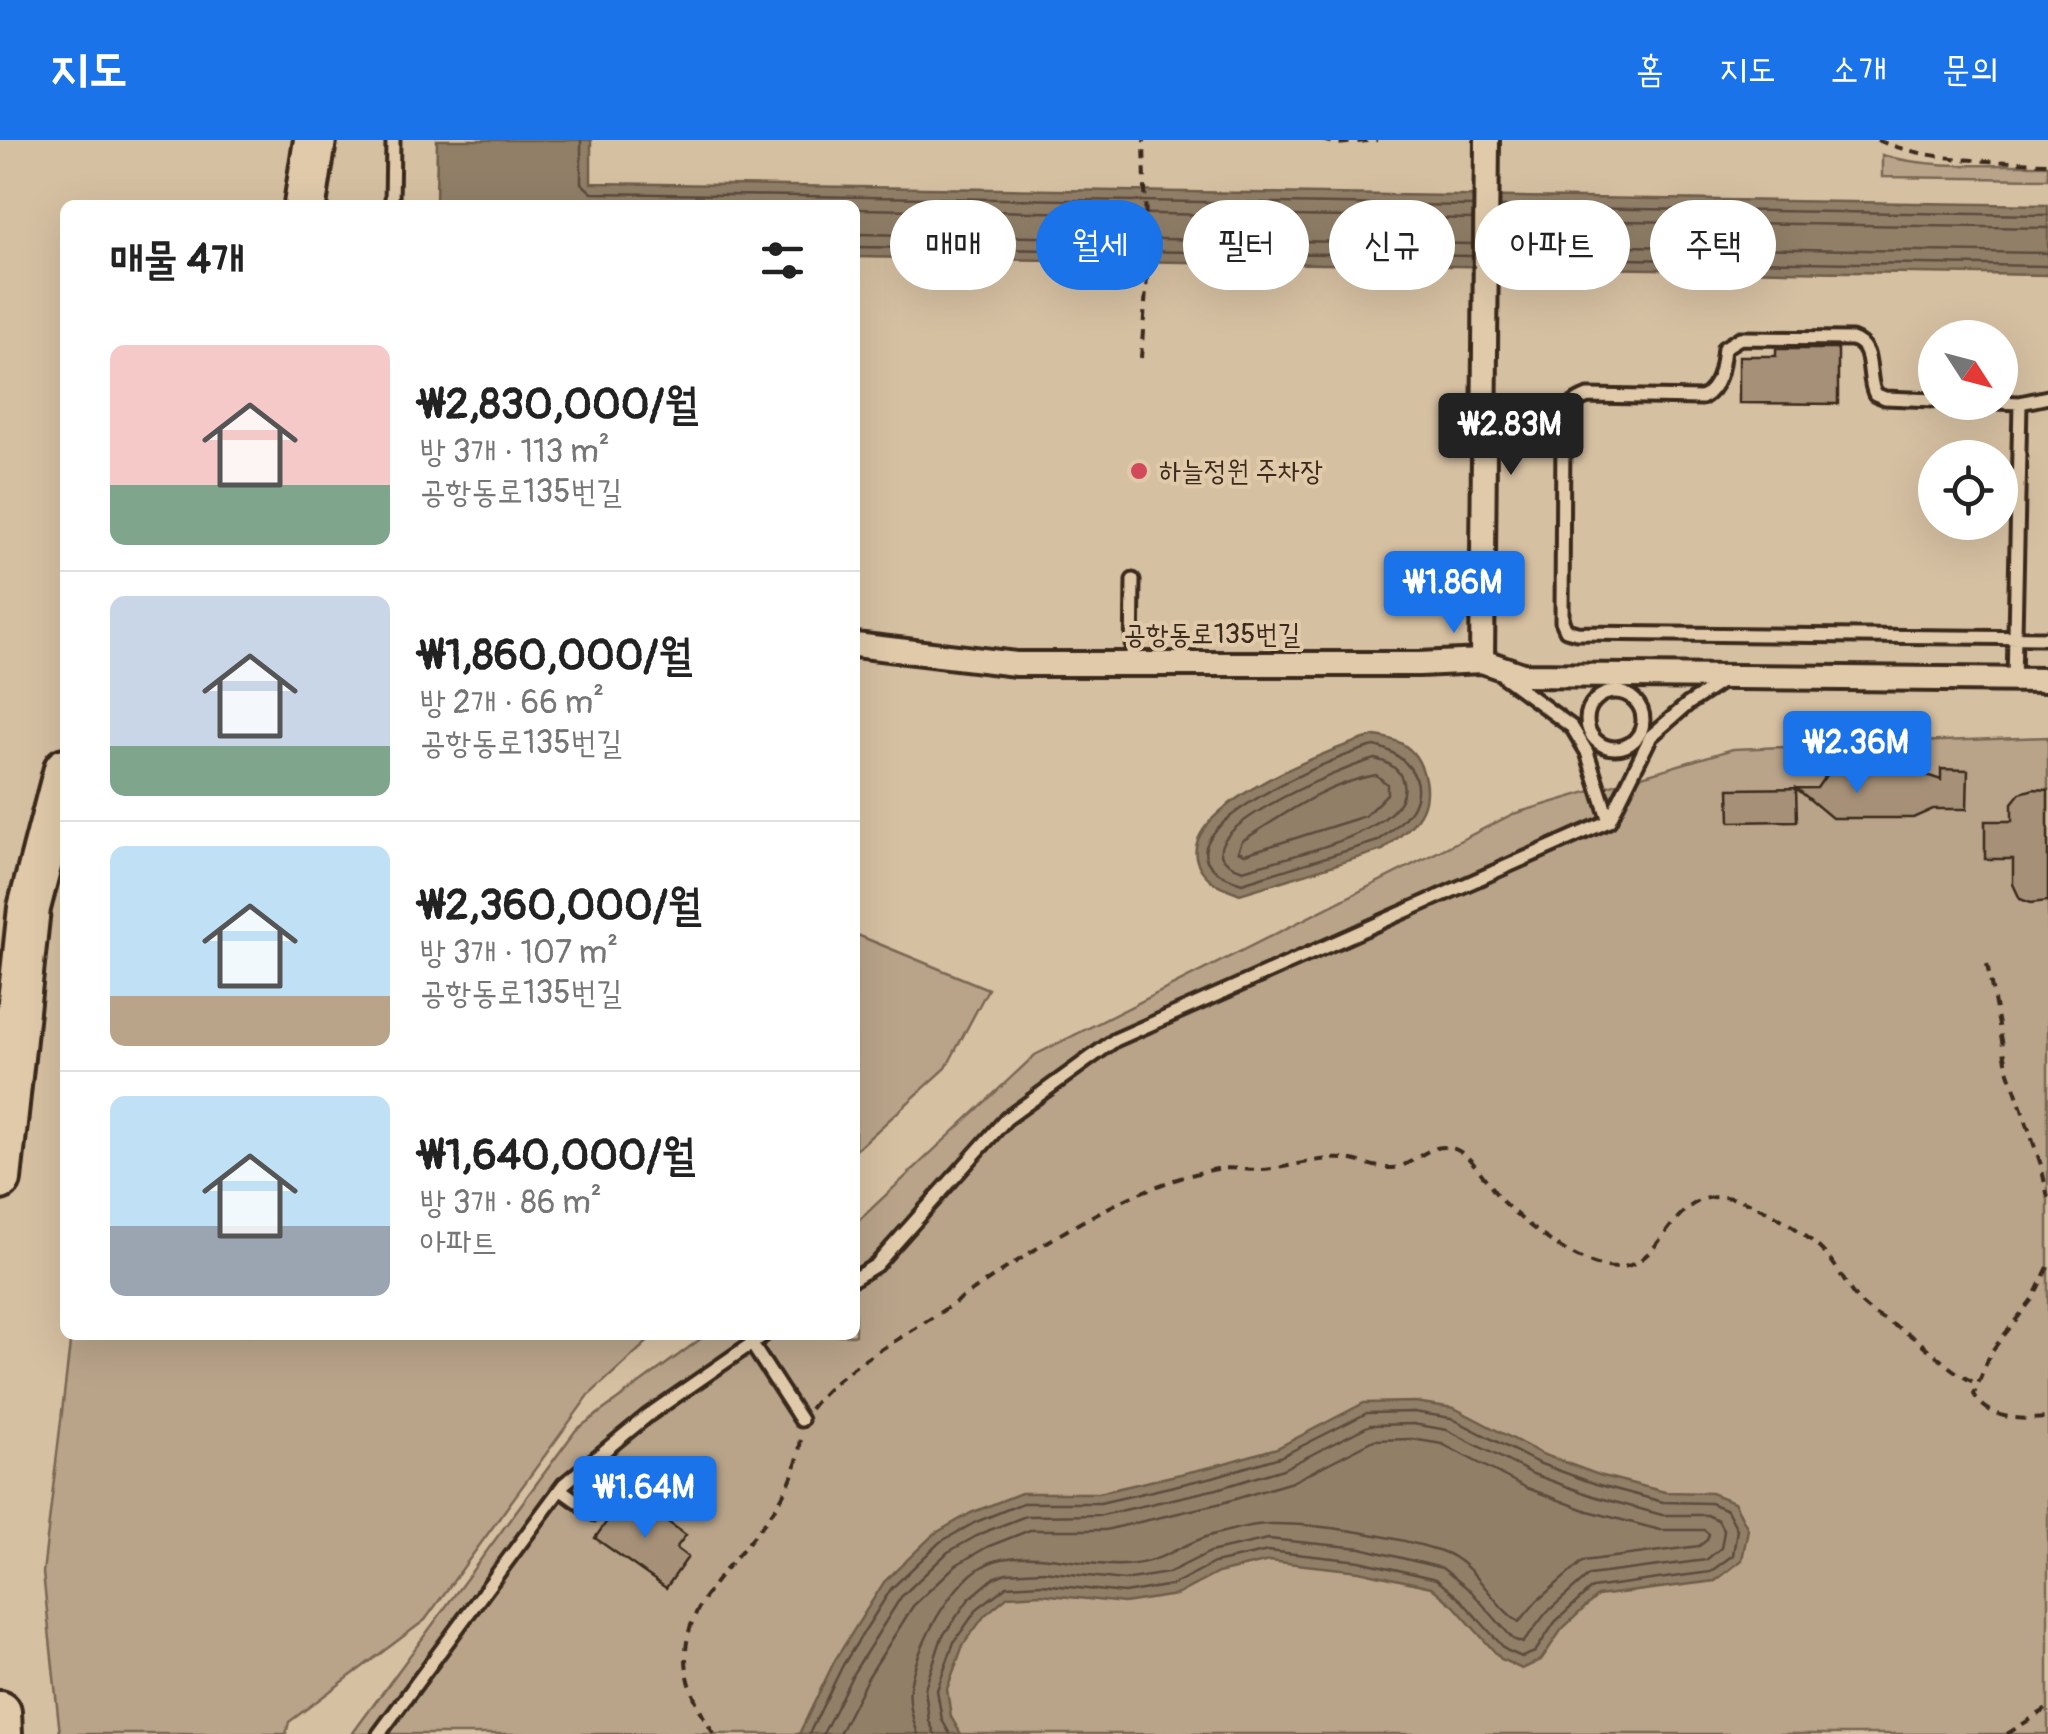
<!DOCTYPE html>
<html lang="ko">
<meta charset="utf-8">
<style>
:root{--surface:#fff;--page:#f2f2f2;--text:#222;--muted:#767676;--line:#e0e0e0;--accent:#1a73e8}
body{margin:0;font-family:Pangolin,"Poor Story",sans-serif;background:var(--page);color:var(--text);height:100vh;display:flex;flex-direction:column;font-size:38px;white-space:nowrap}
*{box-sizing:border-box;margin:0}
p{font-size:32px;color:var(--muted)}
.icon{flex:none;width:55px;height:55px;fill:none;stroke:currentColor;stroke-width:2;stroke-linecap:round;stroke-linejoin:round}
.map{position:relative;flex:1;overflow:hidden}
.details{position:absolute;left:60px;top:60px;width:800px;height:1140px;display:flex;flex-direction:column;background:var(--surface);border-radius:15px;box-shadow:0 10px 40px #0002}
.details>*{flex:none}
.banner{position:absolute;left:890px;top:60px;width:950px;height:90px;display:flex;gap:20px}
.needle{width:65px;rotate:126deg}
.fabs{position:absolute;left:1918px;top:180px;display:grid;gap:20px}
.fabs a{display:grid;place-items:center;width:100px;height:100px;border-radius:50%;background:var(--surface);box-shadow:0 10px 40px #0002;font-size:50px}
.price{position:absolute;translate:-50% -85px;padding:0 22px;border-radius:10px;background:var(--accent);color:#fff;font-size:32px;line-height:65px;filter:drop-shadow(0 2px 5px #0008)}
.price::after{content:'';position:absolute;left:50%;top:60px;width:30px;height:22px;margin-left:-15px;background:inherit;clip-path:polygon(0 0,100% 0,50% 100%)}
.price.selected{background:#222;color:#fff}
ul{padding:0;list-style:none}
li{display:flex;align-items:center;gap:30px;height:250px;padding:0 50px}
li+li{border-top:2px solid var(--line)}
li span{display:grid;place-items:center;flex:none;width:280px;height:200px;border-radius:15px;color:#555}
li>.icon{margin-inline-start:auto}
span .icon{width:120px;height:120px;fill:#fffc;stroke-width:1}
li b{font-size:42px}
h2{display:flex;justify-content:space-between;align-items:center;height:120px;padding:0 50px;font-size:42px}
.pill{padding:0 35px;border-radius:45px;background:var(--surface);box-shadow:0 10px 40px #0002;font-size:35px;line-height:90px}
.pill.selected{background:var(--accent);color:#fff}
header{display:flex;align-items:center;gap:60px;box-sizing:border-box;height:140px;padding:0 50px;background:var(--accent);color:#fff}
header strong{font-size:48px}
nav{display:flex;gap:55px;margin-inline-start:auto;font-size:35px}
.map>svg:first-child{display:block}
.green{fill:#b9a48a;stroke:#7a6754;stroke-width:2.5}
.water{fill:#917f68;stroke:#6f5d4a;stroke-width:2.5}
.lines{fill:none;stroke-linecap:round;stroke-linejoin:round}
.shore{stroke:#5d4c3c;stroke-width:2.5}
.building{fill:#a69178;stroke:#3b2a1e;stroke-width:2.5}
.service-casing{stroke:#3b2a1e;stroke-width:19}
.minor-casing{stroke:#3b2a1e;stroke-width:30}
.trunk-casing{stroke:#3b2a1e;stroke-width:48}
.path{stroke:#3b2a1e;stroke-width:4;stroke-dasharray:10 8;stroke-linecap:butt}
.service{stroke:#e0caaa;stroke-width:11}
.minor{stroke:#e0caaa;stroke-width:22}
.trunk{stroke:#e0caaa;stroke-width:40}
.poi-dot{fill:#d1495b;stroke:#e0caaa;stroke-width:4}
.labels{text-anchor:middle;dominant-baseline:central;stroke-width:8;stroke-linejoin:round;paint-order:stroke}
.poi-label{font-size:28px;fill:#3b2a1e;stroke:#e0caaa;text-anchor:start}
.street-label{font-size:28px;fill:#3b2a1e;stroke:#e0caaa}
</style>
<header>
<strong>지도</strong>
<nav><a>홈</a><a>지도</a><a>소개</a><a>문의</a></nav>
</header>
<div class="map">
<svg width="2048" height="1594" viewBox="0 0 2048 1594">
<rect width="100%" height="100%" fill="#d6c0a2"/>
<filter id="ink" filterUnits="userSpaceOnUse"><feTurbulence type="fractalNoise" baseFrequency=".01" numOctaves="2"/><feDisplacementMap in="SourceGraphic" scale="20" xChannelSelector="R" yChannelSelector="G"/><feConvolveMatrix kernelMatrix="1 2 1 2 8 2 1 2 1" color-interpolation-filters="sRGB"/></filter>
<g filter="url(#ink)">
<path class="green" d="M 1882,15 C 1934,30 1994,24 2048,25 L 2048,39 L 1882,37 Z
M 2048,597 L 2048,1594 L 352,1594 L 576,1290 L 706,1195 L 855,1195 L 855,1084 L 1035,915 L 1513,674 L 1733,609 Z
M 855,794 L 988,849 L 946,928 L 855,1011 Z
M 71,1195 L 655,1195 L 589,1255 L 425,1480 L 289,1582 L 286,1594 L 60,1594 L 43,1433 Z"/>
<path class="water" d="M 437,0 L 591,0 L 591,43 L 2048,65 L 2048,135 L 855,117 L 855,65 L 436,65 Z
M 1375,596 C 1382,597 1391,599 1398,602 C 1422,612 1432,647 1422,670 C 1415,686 1396,699 1383,710 L 1240,754 C 1232,750 1219,747 1212,741 C 1138,680 1336,606 1375,596 Z
M 1415,1262 L 1454,1268 L 1542,1314 L 1599,1335 L 1665,1352 L 1711,1353 L 1734,1362 L 1748,1389 L 1742,1420 L 1715,1441 L 1597,1456 L 1562,1489 L 1541,1520 L 1522,1529 L 1501,1519 L 1454,1466 L 1431,1447 L 1359,1431 L 1269,1421 L 1218,1433 L 1176,1455 L 1124,1463 L 1041,1454 L 1008,1456 L 985,1475 L 963,1505 L 947,1549 L 951,1577 L 961,1594 L 799,1594 L 835,1520 L 884,1442 L 934,1394 L 971,1373 L 1021,1353 L 1098,1353 L 1211,1327 L 1277,1308 L 1364,1263 Z"/>
<g class="lines">
<path class="shore" d="M 581,0 L 581,43 L 592,53 L 1473,66
M 1500,67 L 2048,75
M 855,69 L 1472,79
M 1500,79 L 2048,88
M 855,94 L 1472,104
M 1500,104 L 2048,113
M 855,107 L 1472,116
M 1500,117 L 2048,126
M 1375,606 C 1402,613 1427,636 1413,666 C 1406,680 1389,692 1378,701 L 1242,743 C 1120,705 1338,614 1375,606 Z
M 1375,619 C 1388,622 1400,628 1403,643 C 1413,693 1278,719 1243,730 C 1156,702 1350,625 1375,619 Z
M 1376,635 L 1387,644 L 1387,654 L 1365,676 L 1245,714 L 1238,711 L 1242,701 C 1283,675 1327,643 1376,635 Z
M 809,1594 L 843,1525 L 891,1449 L 940,1402 L 976,1382 L 1023,1363 L 1100,1363 L 1213,1337 L 1280,1317 L 1367,1273 L 1414,1272 L 1451,1278 L 1538,1323 L 1596,1344 L 1663,1362 L 1710,1363 L 1727,1370 L 1737,1389 L 1733,1415 L 1710,1432 L 1592,1448 L 1555,1482 L 1535,1512 L 1522,1517 L 1506,1510 L 1461,1460 L 1436,1439 L 1360,1421 L 1268,1411 L 1214,1423 L 1172,1445 L 1124,1453 L 1042,1444 L 1007,1446 L 978,1468 L 954,1502 L 937,1550 L 942,1580 L 950,1594
M 823,1594 L 854,1532 L 901,1457 L 948,1412 L 982,1393 L 1026,1376 L 1102,1375 L 1217,1349 L 1283,1329 L 1370,1285 L 1413,1284 L 1447,1290 L 1533,1334 L 1593,1356 L 1662,1375 L 1707,1375 L 1718,1380 L 1724,1391 L 1721,1408 L 1706,1420 L 1589,1435 L 1546,1473 L 1523,1503 L 1513,1499 L 1471,1451 L 1442,1428 L 1361,1408 L 1268,1399 L 1210,1412 L 1168,1433 L 1124,1440 L 1043,1431 L 1006,1433 L 994,1438 L 969,1459 L 942,1497 L 925,1548 L 929,1581 L 935,1594
M 839,1594 L 867,1539 L 913,1466 L 956,1425 L 987,1407 L 1030,1390 L 1105,1390 L 1222,1363 L 1292,1342 L 1374,1300 L 1412,1299 L 1442,1304 L 1527,1348 L 1588,1371 L 1660,1390 L 1704,1390 L 1709,1394 L 1707,1400 L 1699,1406 L 1583,1421 L 1537,1461 L 1519,1482 C 1490,1463 1476,1423 1441,1411 C 1394,1396 1318,1383 1269,1384 C 1250,1384 1227,1391 1209,1396 C 1177,1406 1161,1424 1123,1425 C 1083,1427 1044,1411 1002,1419 C 957,1427 919,1501 911,1542 C 907,1557 912,1579 918,1594"/>
</g>
<path class="building" d="M 1776,209 L 1838,209 L 1838,264 L 1739,263 L 1739,216 L 1776,216 Z
M 1839,629 L 1909,629 L 1941,640 L 1941,629 L 1968,630 L 1967,669 L 1933,669 L 1913,678 L 1832,678 L 1796,648 L 1797,681 L 1730,682 L 1729,649 L 1817,648 L 1826,635 Z
M 2034,649 L 2048,650 L 2048,761 L 2031,763 L 2020,759 L 2013,744 L 2013,719 L 1985,719 L 1985,681 L 2012,681 L 2012,663 L 2020,653 Z
M 622,1360 L 634,1369 L 639,1361 L 686,1395 L 676,1408 L 688,1417 L 666,1448 L 595,1398 Z"/>
<g class="lines">
<defs>
<path id="service" d="M 392,65 L 393,0
M 1935,260 L 1885,258 L 1875,254 C 1866,235 1876,207 1852,199 L 1740,198 L 1724,208 C 1722,228 1720,247 1702,258 L 1588,256 C 1572,262 1567,267 1563,285 L 1562,481 L 1566,490 L 1577,493 L 2048,498
M 1995,262 L 2020,263 L 2048,257
M 1132,524 L 1133,440
M 1504,537 L 1572,587 L 1587,612 L 1609,681
M 2014,542 L 2020,263
M1587 580a28 28 0 1 1 56 0a28 28 0 1 1-56 0Z
M 855,1138 L 876,1125 L 1006,979 L 1115,900 L 1609,681 L 1651,596 L 1688,564 L 1723,541
M 751,1203 L 801,1280
M 560,1349 L 595,1374
M 379,1594 L 564,1344 L 647,1276 L 764,1195"/>
<path id="minor" d="M 855,505 L 1016,524 L 1419,524 L 1482,521 L 1522,535 L 2048,540
M 1482,521 L 1487,0"/>
<path id="trunk" d="M 305,65 L 315,0
M 0,1039 L 29,768 L 65,629
M 0,1572 L 1,1594"/>
</defs>
<use href="#service" class="service-casing"/>
<use href="#minor" class="minor-casing"/>
<use href="#trunk" class="trunk-casing"/>
<path class="path" d="M 1322,0 L 1338,4 L 1377,0
M 1877,0 C 1932,22 1989,21 2048,23
M 1141,218 L 1147,137 L 1144,0
M 1987,824 L 2007,926 L 2041,1025 L 2048,1058
M 2048,1127 L 2033,1158 L 1991,1212 L 1974,1254 C 1988,1280 2022,1280 2048,1278
M 810,1269 C 841,1228 888,1207 930,1179 C 1016,1123 1114,1048 1217,1029 C 1231,1027 1247,1030 1262,1030 C 1289,1028 1317,1017 1345,1019 C 1359,1020 1374,1028 1389,1028 C 1412,1029 1428,1001 1452,1008 C 1473,1014 1488,1046 1503,1062 C 1525,1084 1566,1116 1597,1125 C 1673,1147 1660,1029 1749,1063 C 1777,1074 1809,1095 1829,1118 C 1842,1133 1849,1154 1865,1167 C 1878,1178 1895,1185 1910,1195 C 1933,1211 1951,1233 1976,1243
M 714,1594 C 619,1451 795,1417 801,1295
M 2007,1594 L 2048,1568"/>
<use href="#service" class="service"/>
<use href="#minor" class="minor"/>
<use href="#trunk" class="trunk"/>
</g>
</g>
<circle class="poi-dot" cx="1139" cy="331" r="10"/>
<g class="labels">
<g class="poi-label">
<text x="1159" y="331">하늘정원 주차장</text>
</g>
<g class="street-label">
<text x="1212" y="494">공항동로135번길</text>
</g>
</g>
</svg>
<div class="fabs">
<a><svg class="needle" viewBox="-14 -14 28 28"><path d="M0-13l5 13h-10z" fill="#e53935"/><path d="M0 13l5-13h-10z" fill="#767676"/></svg></a>
<a><svg class="icon" aria-label="locate" viewBox="0 0 24 24"><circle cx="12" cy="12" r="6"/><path d="M12 2v4M12 18v4M2 12h4M18 12h4"/></svg></a>
</div>
<b class="price selected" style="left:1511px;top:338px">₩2.83M</b>
<b class="price" style="left:1454px;top:496px">₩1.86M</b>
<b class="price" style="left:1857px;top:656px">₩2.36M</b>
<b class="price" style="left:645px;top:1401px">₩1.64M</b>
<div class="banner">
<a class="pill">매매</a>
<a class="pill selected">월세</a>
<a class="pill">필터</a>
<a class="pill">신규</a>
<a class="pill">아파트</a>
<a class="pill">주택</a>
</div>
<section class="details">
<h2>매물 4개<svg class="icon" aria-label="filters" viewBox="0 0 24 24"><path d="M4 7h16M4 17h16"/><circle cx="9" cy="7" r="2"/><circle cx="15" cy="17" r="2"/></svg></h2>
<ul>
<li><span style="background:linear-gradient(#f6c9c9 70%,#7fa58c 0)"><svg class="icon" aria-label="home" viewBox="0 0 24 24"><path d="M3 11l9-7 9 7M6 9v11h12V9"/></svg></span><div><b>₩2,830,000/월</b><p>방 3개 · 113 m²</p><p>공항동로135번길</p></div></li>
<li><span style="background:linear-gradient(#c9d6e8 75%,#7fa58c 0)"><svg class="icon" aria-label="home" viewBox="0 0 24 24"><path d="M3 11l9-7 9 7M6 9v11h12V9"/></svg></span><div><b>₩1,860,000/월</b><p>방 2개 · 66 m²</p><p>공항동로135번길</p></div></li>
<li><span style="background:linear-gradient(#bfe0f5 75%,#b9a48a 0)"><svg class="icon" aria-label="home" viewBox="0 0 24 24"><path d="M3 11l9-7 9 7M6 9v11h12V9"/></svg></span><div><b>₩2,360,000/월</b><p>방 3개 · 107 m²</p><p>공항동로135번길</p></div></li>
<li><span style="background:linear-gradient(#bfe0f5 65%,#9aa5b1 0)"><svg class="icon" aria-label="home" viewBox="0 0 24 24"><path d="M3 11l9-7 9 7M6 9v11h12V9"/></svg></span><div><b>₩1,640,000/월</b><p>방 3개 · 86 m²</p><p>아파트</p></div></li>
</ul>
</section>
</div>
